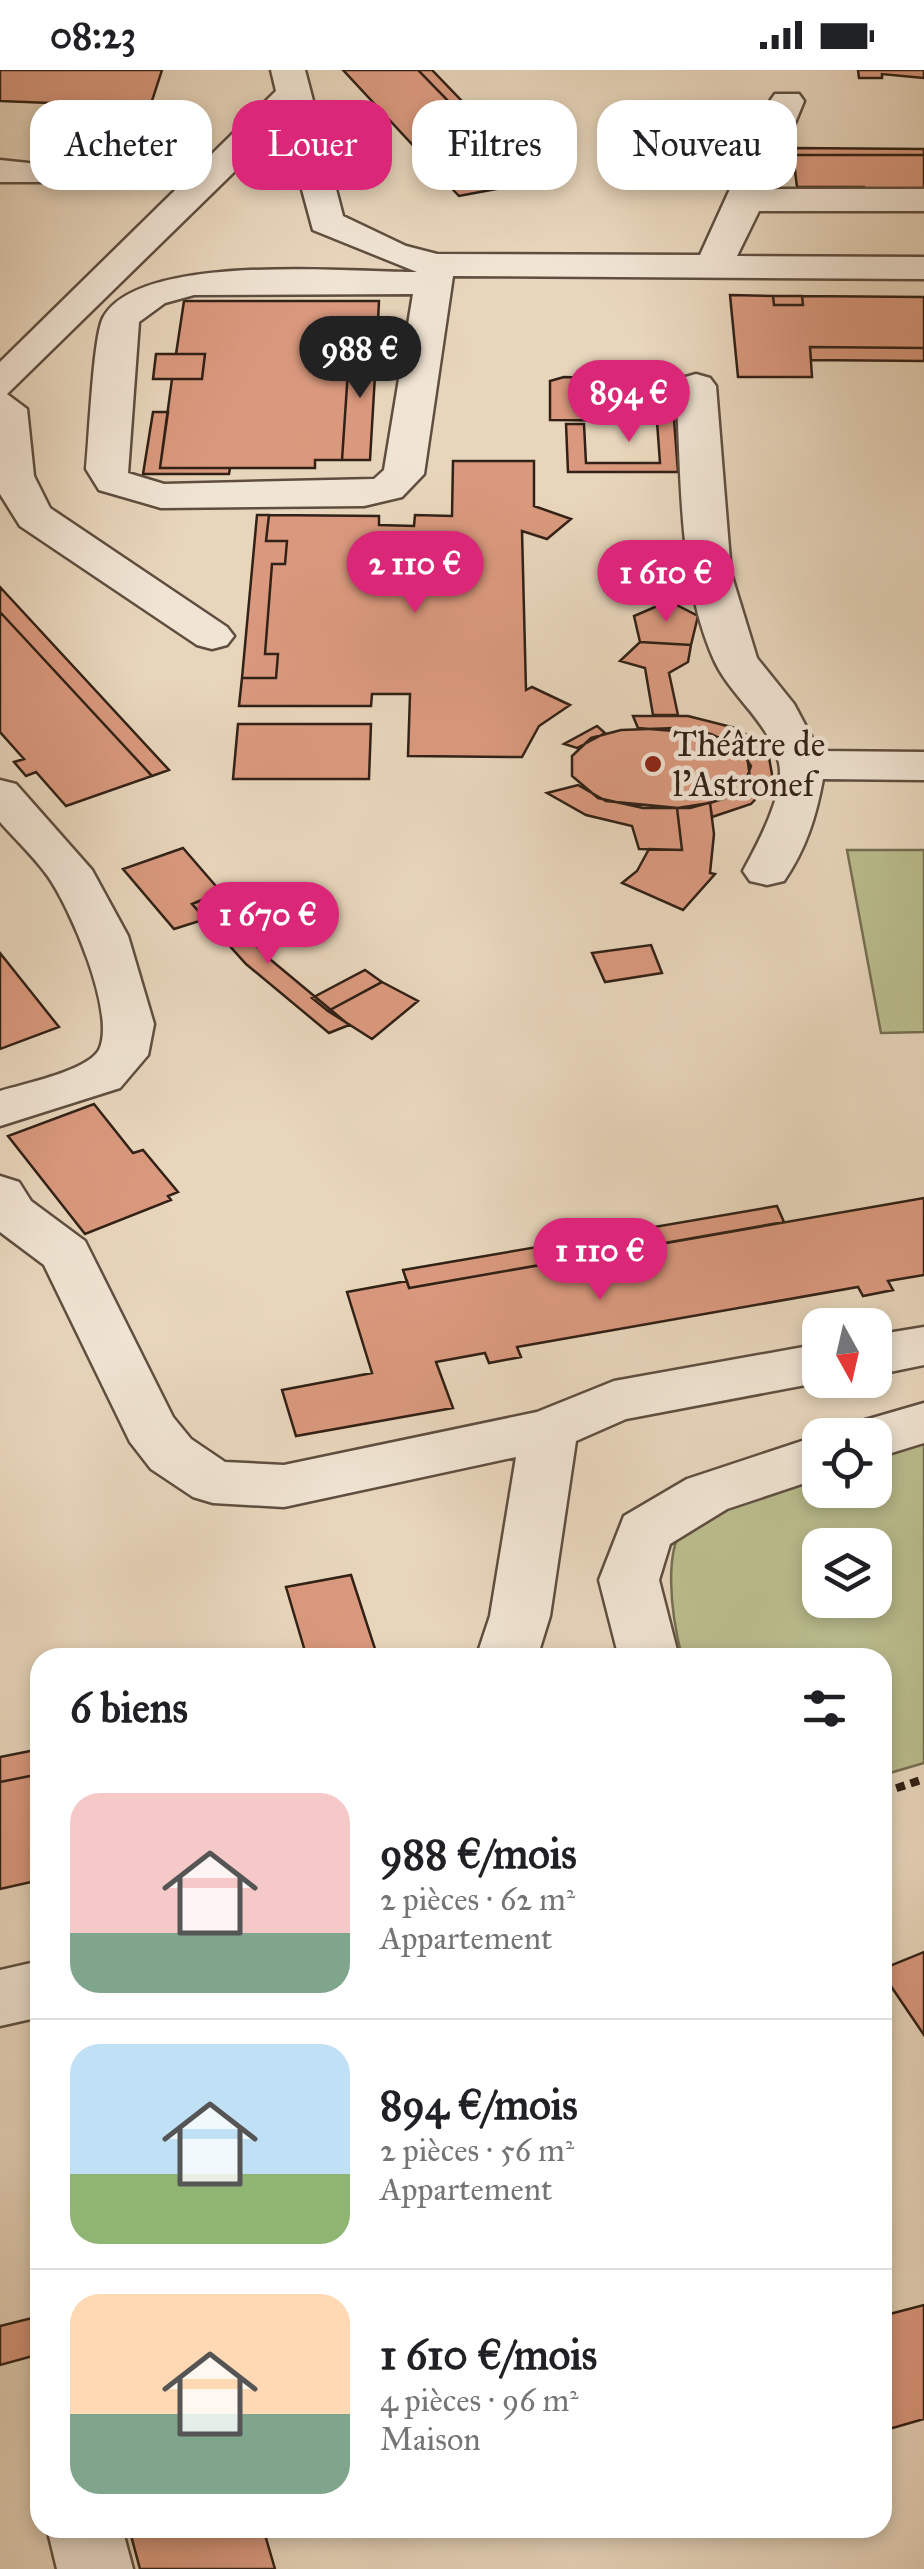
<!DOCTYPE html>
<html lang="fr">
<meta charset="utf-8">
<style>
:root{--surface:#fff;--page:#f2f2f2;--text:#202124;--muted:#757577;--line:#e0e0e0;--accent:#db2777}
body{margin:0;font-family:"IM FELL Great Primer",serif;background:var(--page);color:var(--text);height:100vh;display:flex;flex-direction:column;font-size:38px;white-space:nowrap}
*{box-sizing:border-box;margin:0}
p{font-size:32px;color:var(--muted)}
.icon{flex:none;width:55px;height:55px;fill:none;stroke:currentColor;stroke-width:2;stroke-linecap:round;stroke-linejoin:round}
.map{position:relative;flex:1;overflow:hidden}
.sheet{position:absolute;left:30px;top:1578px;width:862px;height:890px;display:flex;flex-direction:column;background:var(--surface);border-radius:30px;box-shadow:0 5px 15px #0003}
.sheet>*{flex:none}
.guide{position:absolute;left:30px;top:30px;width:865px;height:90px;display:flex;gap:20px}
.needle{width:65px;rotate:172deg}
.tools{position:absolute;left:802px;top:1238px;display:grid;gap:20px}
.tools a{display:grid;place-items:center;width:90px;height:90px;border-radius:20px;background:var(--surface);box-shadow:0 5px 15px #0003;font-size:50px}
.price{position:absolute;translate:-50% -85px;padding:0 22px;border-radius:35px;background:var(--accent);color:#fff;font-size:32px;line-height:65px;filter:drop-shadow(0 2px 5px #0008)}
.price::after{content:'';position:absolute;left:50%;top:60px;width:30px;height:22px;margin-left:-15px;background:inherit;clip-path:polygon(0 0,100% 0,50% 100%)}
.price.active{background:#222;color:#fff}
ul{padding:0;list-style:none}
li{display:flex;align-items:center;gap:30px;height:250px;padding:0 40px}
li+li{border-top:2px solid var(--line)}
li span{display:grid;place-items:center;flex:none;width:280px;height:200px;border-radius:30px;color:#555}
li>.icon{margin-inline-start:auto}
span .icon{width:120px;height:120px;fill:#fffc;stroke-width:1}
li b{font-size:42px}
h2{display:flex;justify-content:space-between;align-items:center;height:120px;padding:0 40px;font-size:42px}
.chip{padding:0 35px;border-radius:30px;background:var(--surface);box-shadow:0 5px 15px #0003;font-size:35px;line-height:90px}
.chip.active{background:var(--accent);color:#fff}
.status{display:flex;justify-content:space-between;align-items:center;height:70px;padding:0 50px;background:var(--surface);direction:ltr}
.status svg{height:28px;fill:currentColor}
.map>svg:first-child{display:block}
.green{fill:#babd8e;stroke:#766f52;stroke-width:2.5;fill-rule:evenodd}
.building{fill:#da997e;stroke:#312116;stroke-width:2.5}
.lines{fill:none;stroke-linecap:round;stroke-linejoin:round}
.minor-casing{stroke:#5f4e40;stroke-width:5}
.path{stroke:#312116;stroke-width:8;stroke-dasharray:9 6;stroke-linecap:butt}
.minor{fill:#f0e4d3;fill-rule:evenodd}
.poi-dot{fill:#8f2418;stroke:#f0e4d3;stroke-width:4}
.labels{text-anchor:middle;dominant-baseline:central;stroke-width:9;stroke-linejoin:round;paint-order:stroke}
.poi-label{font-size:35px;fill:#312116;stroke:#f0e4d3;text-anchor:start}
</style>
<div class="status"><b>08:23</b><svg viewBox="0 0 49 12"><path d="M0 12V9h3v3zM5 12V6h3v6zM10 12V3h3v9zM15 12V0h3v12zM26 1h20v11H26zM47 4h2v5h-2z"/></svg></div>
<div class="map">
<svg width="924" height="2499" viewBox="0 0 924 2499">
<rect width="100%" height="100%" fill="#e8d6bc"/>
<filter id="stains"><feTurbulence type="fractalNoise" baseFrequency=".002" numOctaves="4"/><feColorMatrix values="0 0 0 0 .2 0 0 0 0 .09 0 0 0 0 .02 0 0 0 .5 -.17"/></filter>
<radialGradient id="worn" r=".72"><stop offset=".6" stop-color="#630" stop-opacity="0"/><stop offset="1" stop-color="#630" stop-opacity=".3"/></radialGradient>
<path class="green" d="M 847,780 L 924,780 L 924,962 L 881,963 Z
M 924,1366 L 924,1693 L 883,1705 L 882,1588 L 682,1587 C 673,1552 658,1469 694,1446 C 722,1428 786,1412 820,1400 L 820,1420 L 875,1420 L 875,1382 ZM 820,1475 L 875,1475 L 875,1530 L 820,1530 Z"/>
<path class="building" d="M 0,0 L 162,0 L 150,37 L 0,31 Z
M 343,0 L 418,0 L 528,113 L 459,126 L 439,105 L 431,106 L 424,99 L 433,97 Z
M 418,0 L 432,0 L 488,58 L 496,58 L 503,65 L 494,72 L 534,112 L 528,113 Z
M 858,0 L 924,0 L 924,8 L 882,4 L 882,8 L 859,8 Z
M 793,78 L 924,79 L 924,85 L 793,85 Z
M 793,85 L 924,85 L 924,118 L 865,122 L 864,117 L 797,117 Z
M 730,225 L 773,226 L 774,235 L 803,235 L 802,226 L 924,227 L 924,278 L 810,277 L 812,307 L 738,307 Z
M 773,226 L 802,226 L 803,235 L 774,235 Z
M 184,231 L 379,231 L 377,271 L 350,271 L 342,390 L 315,390 L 315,398 L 160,398 L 172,309 L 202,309 L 205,284 L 176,284 Z
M 350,271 L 377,271 L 370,390 L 342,390 Z
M 810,277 L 924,278 L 924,291 L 811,290 Z
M 156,284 L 205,284 L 202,309 L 153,309 Z
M 564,307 L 652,310 L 658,351 L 550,350 L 550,311 Z
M 672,323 L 678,402 L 568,402 L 566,354 L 584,354 L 586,393 L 660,393 L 655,324 Z
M 153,342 L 168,342 L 160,398 L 230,398 L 229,404 L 143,404 Z
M 453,391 L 534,391 L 534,436 L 571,449 L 547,469 L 522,461 L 526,620 L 532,617 L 570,635 L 539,656 L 522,687 L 408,686 L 410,624 L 372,624 L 371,636 L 239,636 L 242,608 L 276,608 L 278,584 L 265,584 L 272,494 L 285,494 L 287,471 L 266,471 L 269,445 L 379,446 L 379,455 L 414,456 L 415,445 L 452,446 Z
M 257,445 L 269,445 L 266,471 L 287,471 L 285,494 L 272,494 L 265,584 L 278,584 L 276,608 L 242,608 Z
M 0,517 L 169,700 L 152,706 L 0,542 Z
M 669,531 L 698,546 L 691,575 L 640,572 L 634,546 Z
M 0,542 L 152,706 L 66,736 L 36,702 L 26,706 L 14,692 L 24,689 L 0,662 Z
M 640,572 L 691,575 L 688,592 L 669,603 L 678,645 L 653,645 L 645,598 L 620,591 Z
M 633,646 L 688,646 L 739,659 L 768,682 L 773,710 L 751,734 L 712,747 L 710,733 L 734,725 L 750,707 L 747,686 L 711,664 L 638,658 Z
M 238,654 L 371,654 L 369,709 L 233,709 Z
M 597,656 L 605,663 L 577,678 L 564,674 Z
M 675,658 L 711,664 L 738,677 L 751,696 L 744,716 L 723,729 L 690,738 L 643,738 L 598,728 L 572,706 L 572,686 L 591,668 L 621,660 Z
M 578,715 L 606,731 L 677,738 L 682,780 L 639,779 L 632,756 L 586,745 L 547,723 Z
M 710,733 L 714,764 L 710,803 L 715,804 L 683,840 L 622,813 L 637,801 L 649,779 L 682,780 L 677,738 Z
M 183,778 L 221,822 L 192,834 L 206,849 L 174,859 L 123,799 Z
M 210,827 L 265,885 L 349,955 L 329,963 L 246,894 L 192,834 Z
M 651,875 L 662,903 L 605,912 L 592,883 Z
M 0,883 L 59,957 L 0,979 Z
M 365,900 L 382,912 L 328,941 L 312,928 Z
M 382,912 L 418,931 L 372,969 L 328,941 Z
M 94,1034 L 133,1083 L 143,1080 L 178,1122 L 168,1126 L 171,1130 L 85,1164 L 8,1066 Z
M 924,1128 L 924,1205 L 888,1211 L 893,1220 L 863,1226 L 858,1217 L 517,1277 L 521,1287 L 489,1293 L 485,1283 L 436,1292 L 453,1338 L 296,1366 L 282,1320 L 372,1303 L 347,1222 L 407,1211 L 409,1218 Z
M 777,1136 L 784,1152 L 409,1218 L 403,1200 Z
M 351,1505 L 378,1588 L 307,1588 L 286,1517 Z
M 40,1679 L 40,1704 L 0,1712 L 0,1687 Z
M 40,1704 L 40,1810 L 0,1819 L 0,1712 Z
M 924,1882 L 924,1965 L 882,1903 L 882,1899 Z
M 924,2235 L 924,2349 L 882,2361 L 882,2246 Z
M 40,2246 L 40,2284 L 0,2295 L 0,2256 Z
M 129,2458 L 263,2458 L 275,2499 L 140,2499 Z"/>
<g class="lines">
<defs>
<path id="minor" d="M 271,0 L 305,0 L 343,146 L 406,176 L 437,184 L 700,185 L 770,31 L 775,24 L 799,24 L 804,31 L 768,119 L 924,119 L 924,141 L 759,141 L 737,186 L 924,187 L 924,209 L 453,206 L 424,404 L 402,427 L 364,436 L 161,438 L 99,420 L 86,399 C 89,371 93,267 103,248 C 138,182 348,202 417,202 L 313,160 L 284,53 L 7,324 L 27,339 L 34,406 L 50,438 L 227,557 L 234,566 L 227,575 L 212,579 L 197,575 L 20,456 L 0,424 L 0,292 L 276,21 ZM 413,224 L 384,400 L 374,409 L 164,414 L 128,403 L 139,252 L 165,233 L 194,225 Z
M 0,90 L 57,96 L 62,104 L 57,112 L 0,112 Z
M 696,304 L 710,308 L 716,316 L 731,503 L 757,588 L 794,634 L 819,681 L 924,682 L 924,710 L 823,709 C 816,747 806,779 784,811 L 767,815 L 750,811 L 743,801 C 757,775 786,722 779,693 C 769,651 730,626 714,590 C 677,506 682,406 676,316 L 682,308 Z
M 0,710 L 16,714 L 92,800 L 128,866 L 154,954 L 148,985 L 120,1018 L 0,1056 L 0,1021 C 23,1014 87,1001 99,980 C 117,944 69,835 47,805 C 33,786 15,769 0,752 Z
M 0,1106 L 19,1112 L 31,1131 L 85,1171 L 173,1347 L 191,1369 L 225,1392 L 284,1395 L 537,1342 L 614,1311 L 820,1274 L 820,1310 L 832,1310 L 626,1349 L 576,1371 L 550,1546 L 537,1588 L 476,1588 L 490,1546 L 516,1387 L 284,1437 L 213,1433 L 193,1427 L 151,1399 L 130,1372 L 44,1195 L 0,1162 Z
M 924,1257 L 924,1295 L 875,1305 L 875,1265 Z
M 924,1333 L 924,1373 L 875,1388 L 875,1365 L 848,1365 L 855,1353 Z
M 820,1365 L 820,1408 L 727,1439 L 670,1474 L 659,1510 L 679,1588 L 619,1588 L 599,1510 L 624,1446 L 687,1409 Z
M 40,1891 L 40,1947 L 0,1956 L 0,1900 Z
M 47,2458 L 122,2458 L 133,2499 L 57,2499 Z"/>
</defs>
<use href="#minor" class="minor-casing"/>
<path class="path" d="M 882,1723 L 924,1709"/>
<use href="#minor" class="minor"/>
</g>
<circle class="poi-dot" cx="653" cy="694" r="10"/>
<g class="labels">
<g class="poi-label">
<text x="673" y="674">Théâtre de<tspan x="673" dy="40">l'Astronef</tspan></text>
</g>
</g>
<rect width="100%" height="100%" filter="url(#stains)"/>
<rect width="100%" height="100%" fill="url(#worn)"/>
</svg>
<div class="tools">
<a><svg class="needle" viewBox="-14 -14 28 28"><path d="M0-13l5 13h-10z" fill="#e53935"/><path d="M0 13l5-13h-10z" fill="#757577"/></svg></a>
<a><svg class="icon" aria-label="locate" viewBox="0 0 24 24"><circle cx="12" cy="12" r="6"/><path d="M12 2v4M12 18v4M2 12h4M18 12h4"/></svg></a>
<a><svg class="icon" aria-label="layers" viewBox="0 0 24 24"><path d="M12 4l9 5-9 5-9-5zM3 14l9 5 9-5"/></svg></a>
</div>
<b class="price active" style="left:360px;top:331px">988 €</b>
<b class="price" style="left:629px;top:375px">894 €</b>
<b class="price" style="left:415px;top:546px">2 110 €</b>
<b class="price" style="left:666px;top:555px">1 610 €</b>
<b class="price" style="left:268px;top:897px">1 670 €</b>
<b class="price" style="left:600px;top:1233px">1 110 €</b>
<div class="guide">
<a class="chip">Acheter</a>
<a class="chip active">Louer</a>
<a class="chip">Filtres</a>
<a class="chip">Nouveau</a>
</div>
<section class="sheet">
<h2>6 biens<svg class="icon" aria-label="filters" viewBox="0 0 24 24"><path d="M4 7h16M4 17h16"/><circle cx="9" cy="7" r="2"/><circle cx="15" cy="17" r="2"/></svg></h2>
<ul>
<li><span style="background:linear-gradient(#f6c9c9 70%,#7fa58c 0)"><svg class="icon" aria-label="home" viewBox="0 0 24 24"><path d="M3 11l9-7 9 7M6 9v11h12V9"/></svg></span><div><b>988 €/mois</b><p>2 pièces · 62 m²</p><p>Appartement</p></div></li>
<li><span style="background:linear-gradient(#bfe0f5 65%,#8fb573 0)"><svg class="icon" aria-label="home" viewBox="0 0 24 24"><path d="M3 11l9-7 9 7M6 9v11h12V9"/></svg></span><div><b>894 €/mois</b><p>2 pièces · 56 m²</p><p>Appartement</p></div></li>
<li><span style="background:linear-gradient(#ffd9b3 60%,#7fa58c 0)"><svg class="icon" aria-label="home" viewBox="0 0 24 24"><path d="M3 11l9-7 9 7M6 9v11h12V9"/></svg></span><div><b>1 610 €/mois</b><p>4 pièces · 96 m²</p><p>Maison</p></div></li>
</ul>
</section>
</div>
